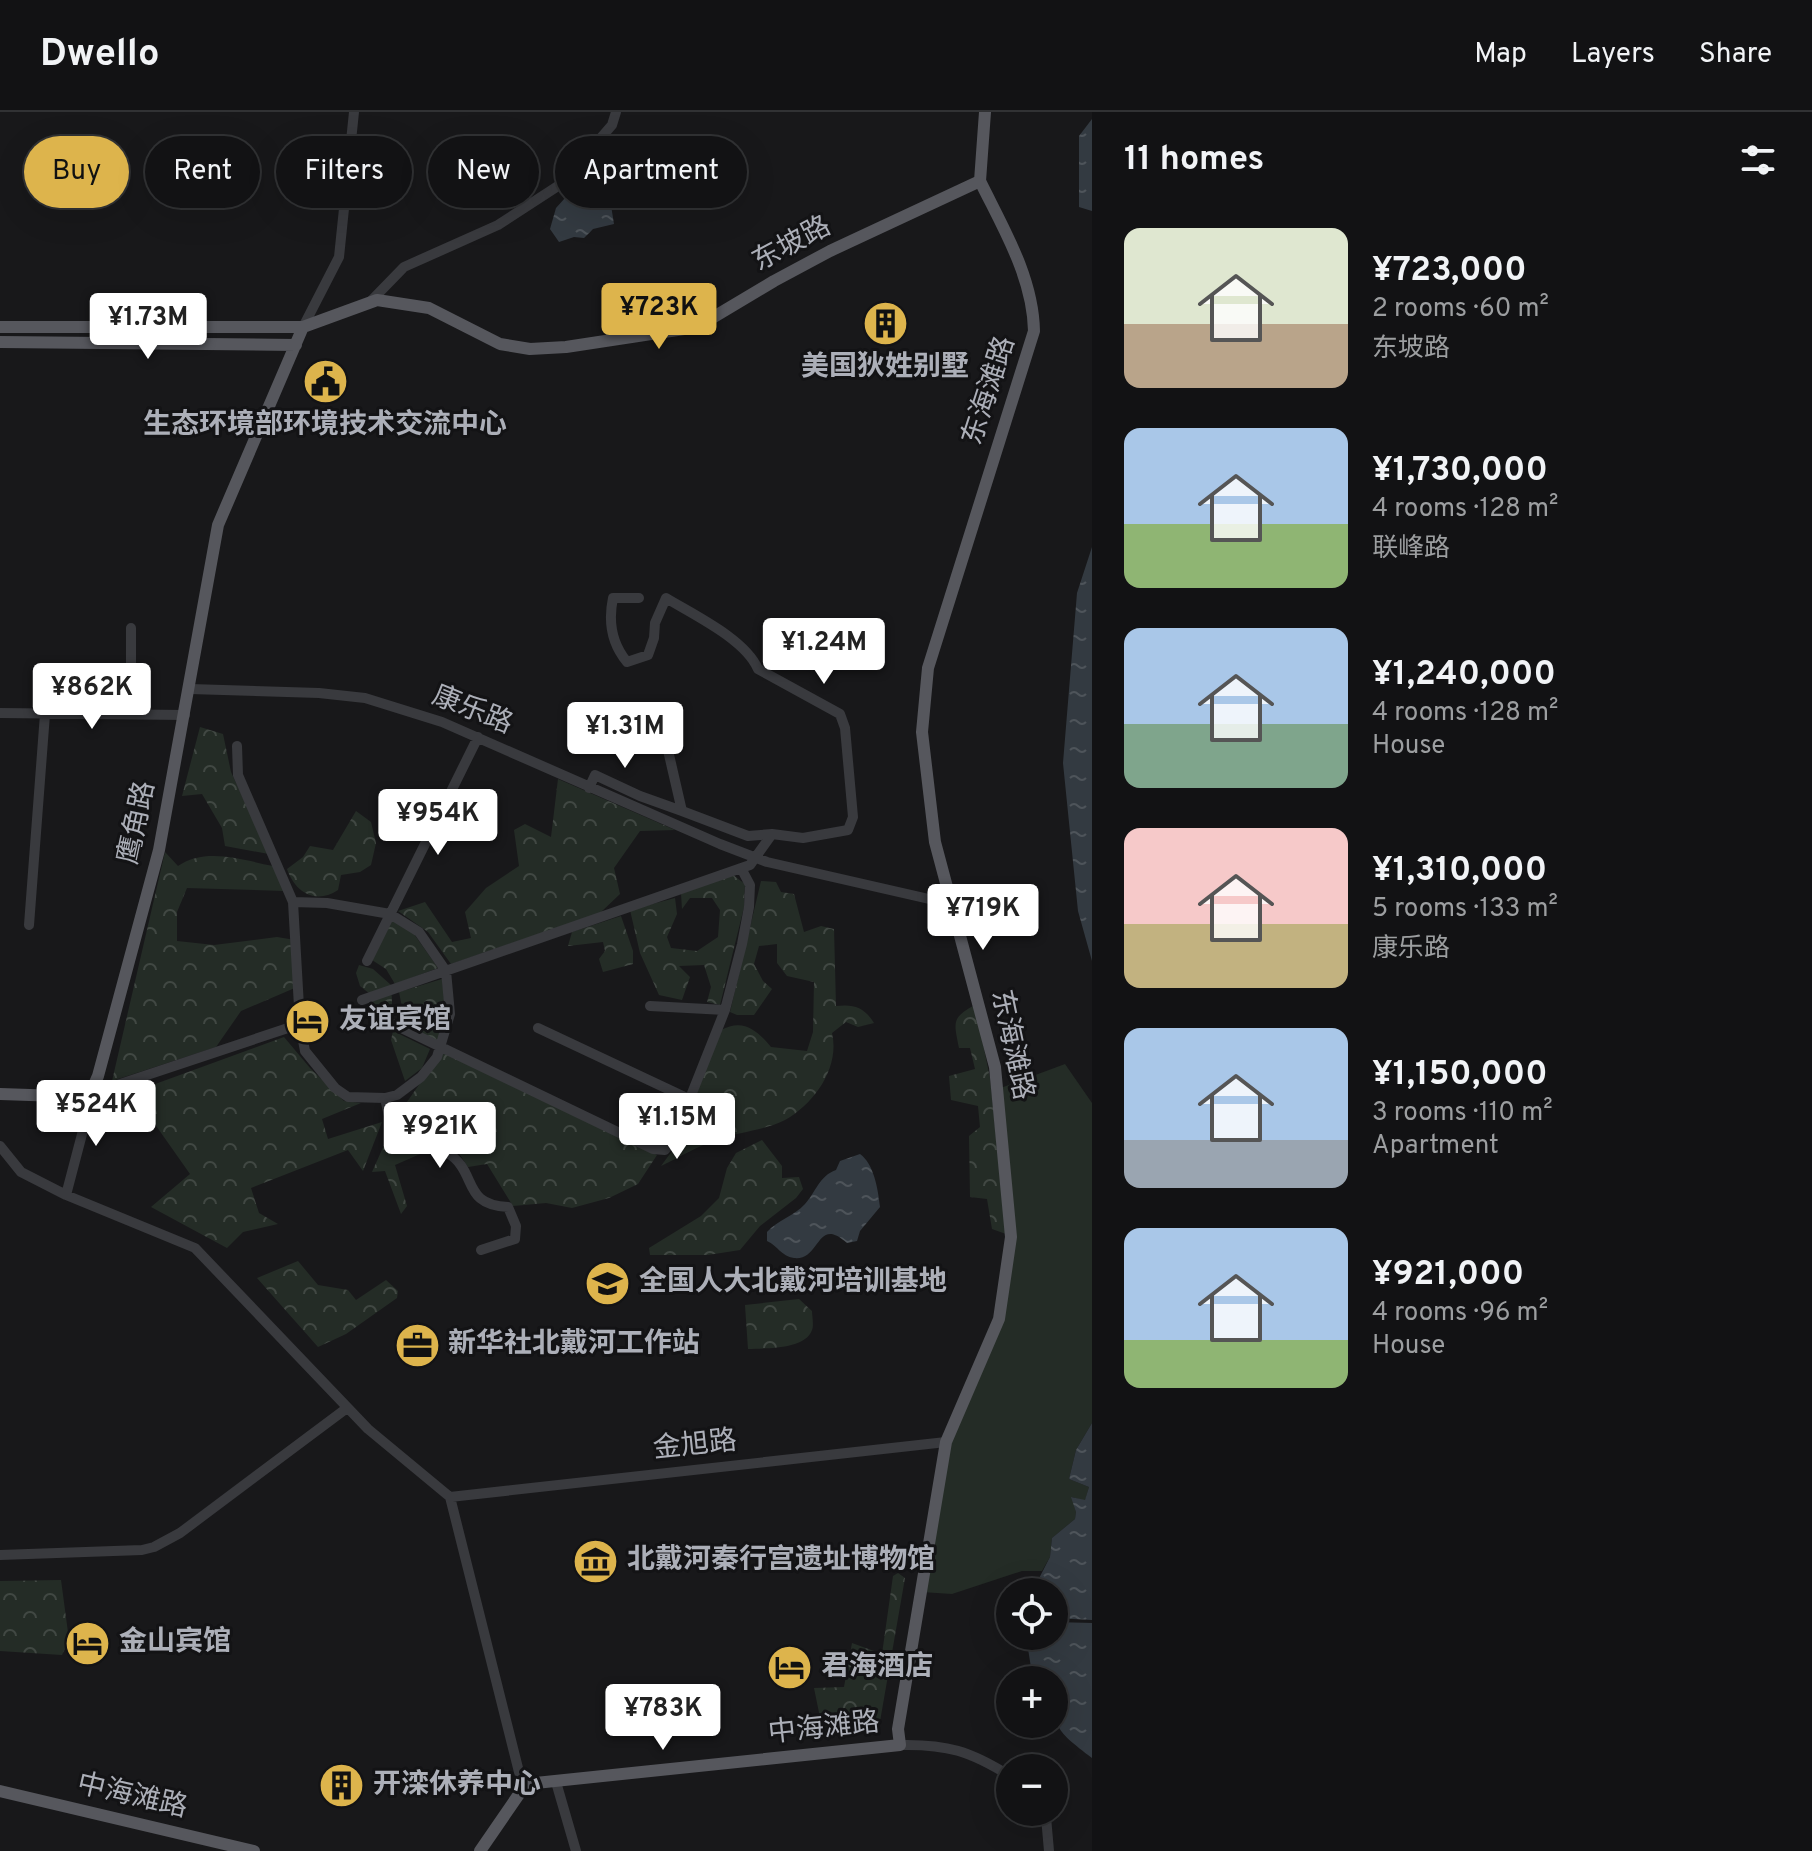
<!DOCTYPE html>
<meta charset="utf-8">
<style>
:root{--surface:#121214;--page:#1b1b1d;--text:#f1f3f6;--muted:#9c9ea0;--line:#313234;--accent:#ddb44c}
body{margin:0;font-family:Overpass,"Noto Sans SC",sans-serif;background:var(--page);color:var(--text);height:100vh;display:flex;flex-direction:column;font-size:30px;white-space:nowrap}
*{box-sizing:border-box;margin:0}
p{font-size:26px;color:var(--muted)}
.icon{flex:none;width:44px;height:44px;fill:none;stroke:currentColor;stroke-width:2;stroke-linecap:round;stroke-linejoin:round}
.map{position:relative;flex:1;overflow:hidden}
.details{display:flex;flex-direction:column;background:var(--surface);width:720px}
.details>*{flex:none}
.hud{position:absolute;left:24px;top:24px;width:760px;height:72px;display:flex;gap:16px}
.tools{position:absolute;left:996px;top:1466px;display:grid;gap:16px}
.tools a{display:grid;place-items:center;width:72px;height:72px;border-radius:50%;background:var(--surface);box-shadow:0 8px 32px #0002,0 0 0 2px var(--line);font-size:40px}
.price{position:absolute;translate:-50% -68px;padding:0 18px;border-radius:8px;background:#fff;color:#222;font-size:26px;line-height:52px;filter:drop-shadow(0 2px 4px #0008)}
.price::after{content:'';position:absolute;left:50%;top:48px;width:24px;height:18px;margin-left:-12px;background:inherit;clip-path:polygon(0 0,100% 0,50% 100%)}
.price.selected{background:var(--accent);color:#111}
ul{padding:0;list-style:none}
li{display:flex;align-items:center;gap:24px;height:200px;padding:0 32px}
li span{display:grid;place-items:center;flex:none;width:224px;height:160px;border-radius:16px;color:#555}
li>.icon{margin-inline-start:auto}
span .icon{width:96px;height:96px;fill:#fffc;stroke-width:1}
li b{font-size:34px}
h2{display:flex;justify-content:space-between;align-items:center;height:96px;padding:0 32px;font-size:34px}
.pill{padding:0 28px;border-radius:36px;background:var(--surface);box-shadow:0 8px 32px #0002,0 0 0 2px var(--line);font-size:28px;line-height:72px}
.pill.selected{background:var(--accent);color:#111}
header{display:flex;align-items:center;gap:48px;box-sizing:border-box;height:112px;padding:0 40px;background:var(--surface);border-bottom:2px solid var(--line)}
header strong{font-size:38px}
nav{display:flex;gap:44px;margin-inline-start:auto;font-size:28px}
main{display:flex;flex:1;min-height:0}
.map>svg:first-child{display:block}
.forest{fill:url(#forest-crowns)}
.park{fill:#242c26}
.water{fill:url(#water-ripples)}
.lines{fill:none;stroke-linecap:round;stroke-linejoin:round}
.minor{stroke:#393a3e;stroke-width:10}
.major{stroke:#56575d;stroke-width:12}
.labels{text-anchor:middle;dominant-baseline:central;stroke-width:6;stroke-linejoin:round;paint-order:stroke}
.street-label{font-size:28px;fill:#acafb8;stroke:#131315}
.poi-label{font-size:28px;font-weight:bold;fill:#acafb8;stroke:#131315;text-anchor:start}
</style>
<header>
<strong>Dwello</strong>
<nav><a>Map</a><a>Layers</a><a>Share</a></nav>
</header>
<main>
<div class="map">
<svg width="1092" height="1739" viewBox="0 0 1092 1739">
<defs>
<pattern id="forest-crowns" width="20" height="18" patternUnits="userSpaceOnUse" patternTransform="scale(2)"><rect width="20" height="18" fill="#242c26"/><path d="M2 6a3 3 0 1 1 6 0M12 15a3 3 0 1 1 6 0" fill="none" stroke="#414843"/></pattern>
<pattern id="water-ripples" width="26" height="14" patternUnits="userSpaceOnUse" patternTransform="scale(2)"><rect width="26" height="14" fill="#333a41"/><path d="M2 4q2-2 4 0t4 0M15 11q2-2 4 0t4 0" fill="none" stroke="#4e545a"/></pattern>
</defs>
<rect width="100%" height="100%" fill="#18181a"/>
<path class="forest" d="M 200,615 L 223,622 L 231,660 L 269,742 L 225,734 L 222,716 L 202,682 L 182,684 Z
M 558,667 L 675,718 L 640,719 L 614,756 L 620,782 L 600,801 L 451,852 L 428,820 L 398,799 L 425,790 L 452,830 L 471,826 L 465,800 L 486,776 L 519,754 L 514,718 L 525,712 L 551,725 Z
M 356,699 L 371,710 L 376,731 L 371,753 L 360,760 L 341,763 L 338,778 C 315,793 295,780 287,757 L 303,745 L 310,734 L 333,738 Z
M 165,740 L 178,754 C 206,735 242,748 273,754 L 285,779 L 187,776 L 177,800 L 177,829 L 214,833 L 277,825 L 295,828 L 297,875 L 241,899 L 216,935 L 112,969 Z
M 733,763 L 745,772 L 744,795 L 720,893 L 707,890 L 711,875 L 704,853 L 679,854 L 690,865 L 682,888 L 659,883 L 640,841 L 630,798 L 675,786 L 677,802 L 667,825 L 671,836 L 697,839 L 718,825 L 720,798 L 712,786 L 690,786 L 682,797 L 681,781 Z
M 761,769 L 776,770 L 781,780 L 794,782 L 804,820 L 821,814 L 834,817 L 836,894 C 854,892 864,895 874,911 L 858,915 L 846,910 L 832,921 C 840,955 815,991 785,1008 C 765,1018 739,1020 718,1027 C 698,1034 680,1045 661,1054 L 678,1031 L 721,918 C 743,906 757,918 771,935 L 807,939 L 813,920 L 814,870 L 787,864 L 777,851 L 777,832 L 759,834 L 754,852 L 763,869 L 772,877 L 754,903 L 737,903 L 730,900 Z
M 621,804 L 633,839 L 633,852 L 603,860 L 599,847 L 605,839 L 603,830 L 568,834 L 572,820 Z
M 393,806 L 414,822 L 438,856 L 395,872 L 386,857 L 372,848 Z
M 359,853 L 373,857 L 391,873 C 392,892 396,908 377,918 L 366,900 L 370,882 L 360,874 L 356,861 Z
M 442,867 L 446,905 L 438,929 L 399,911 L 402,895 L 399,880 Z
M 975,893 L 990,966 L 1006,1122 L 992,1117 L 987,1087 L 970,1085 L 969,1024 L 980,1015 L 978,994 L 951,988 L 949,964 L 975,957 L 970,936 L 959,936 C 954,910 951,906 975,893 Z
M 393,919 L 430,937 L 422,956 L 405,969 L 391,928 Z
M 284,925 L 310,956 L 344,989 L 361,991 L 322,1007 L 328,1027 L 382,1010 L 363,1059 L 348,1038 L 251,1076 L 259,1101 L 278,1112 L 243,1120 L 227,1136 L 151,1095 L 190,1062 L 152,1008 L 137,1003 L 136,979 Z
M 442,940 L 657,1043 L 638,1072 L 609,1086 L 572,1096 L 546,1091 L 513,1094 L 487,1052 L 468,1055 L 450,1028 L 416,1022 L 395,1007 Z
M 389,1022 L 427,1039 L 395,1053 L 407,1094 L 401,1102 L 385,1059 L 372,1060 Z
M 762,1028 L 782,1054 L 782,1066 L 799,1065 L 803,1077 L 796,1086 L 760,1114 L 740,1138 L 708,1143 L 650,1143 L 649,1136 L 701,1104 L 719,1086 L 727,1056 L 736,1041 Z
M 298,1149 L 318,1173 L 348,1178 L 356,1188 L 386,1168 L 398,1179 L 397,1186 L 346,1222 L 318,1235 L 257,1166 Z
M 799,1187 L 812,1199 C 812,1204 814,1213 812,1218 C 805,1238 765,1236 748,1237 L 745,1193 Z
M 898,1461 L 905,1466 L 879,1615 L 823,1620 L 814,1576 L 844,1575 L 852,1531 L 882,1542 L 893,1464 Z
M 61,1468 L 69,1528 L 62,1543 L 0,1539 L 0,1469 Z"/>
<path class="park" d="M 1065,952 L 1092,991 L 1092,1311 L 1076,1338 L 1069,1367 L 1089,1375 L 1085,1389 L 1072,1385 L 1076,1400 L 1075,1407 L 1052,1426 L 1050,1445 L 1042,1459 L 1022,1459 L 952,1482 L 921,1480 L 946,1330 L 999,1207 L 1010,1108 L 998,977 Z"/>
<path class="water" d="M 1092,7 L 1092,99 L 1079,95 L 1079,24 Z
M 603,44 L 614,112 L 593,117 L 584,126 L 574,125 L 559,130 L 550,117 L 556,96 Z
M 1092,435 L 1092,849 L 1078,799 L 1063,651 L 1077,481 Z
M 860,1042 C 874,1052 878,1077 880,1095 L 860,1119 L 857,1129 L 847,1131 C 816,1103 821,1149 794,1146 C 781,1144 778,1134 767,1129 L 767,1120 C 778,1108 794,1104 805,1092 C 816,1080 819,1064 836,1058 L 840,1049 Z
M 1092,1311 L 1092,1508 L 1054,1506 L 1054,1480 L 1032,1480 L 1050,1445 L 1052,1426 L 1075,1407 L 1076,1400 L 1071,1385 L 1085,1388 L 1089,1375 L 1069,1367 L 1076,1338 Z
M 1054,1510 L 1092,1511 L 1092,1646 C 1053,1616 1054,1617 1054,1568 L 1033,1568 L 1026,1524 L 1054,1524 Z"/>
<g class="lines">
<path class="minor" d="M 370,190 L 404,155 L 498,113 L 561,72 L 612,13 L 616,0
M 303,215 L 339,145 L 354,0
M 131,516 L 131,602
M 190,577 L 319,581 L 365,586 L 442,610 L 720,732 L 767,750 L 951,792
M 0,601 L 185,603
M 648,624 L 667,634 L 682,699 L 748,724 L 772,722
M 237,634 L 238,663 L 293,790 L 300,912 L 305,939 L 335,976 L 348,985 L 385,986 L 397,983 L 421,965 L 437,945 L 450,902 L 446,859 L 419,820 L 390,802 L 327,791 L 293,790
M 589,676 L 595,663 L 640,684 L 682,699
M 29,813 L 45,602
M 367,849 L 478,625
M 362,888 L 750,753 L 772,722 L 803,726 L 848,718 L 853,705 L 845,616 L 840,602 L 758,557 C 745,527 694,503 666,486 L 655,511 L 654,526 L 648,543 L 627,550 C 612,532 608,510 613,486 L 639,486
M 650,894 L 725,898
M 393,912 L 653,1037 L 665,1038 L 673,1029 L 725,898 L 742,832 L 749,795 L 750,773 L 741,756
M 538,916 L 689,987
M 385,986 L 392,1018 C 409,1026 430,1031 446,1040 C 479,1059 460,1093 508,1095 L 516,1114 L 515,1127 L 481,1138
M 0,1034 L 21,1060 L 66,1083 L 195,1136 L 368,1317 L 450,1385 L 519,1660 L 526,1672
M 66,1083 L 86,1007 L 90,982 L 300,912
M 450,1385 L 946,1330
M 0,1443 L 142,1438 L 154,1435 L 180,1421 L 347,1296
M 900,1633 C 947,1632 970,1639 1010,1664
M 556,1670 L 576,1739
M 1043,1700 L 1046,1705 L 1049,1739"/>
<path class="major" d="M 980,69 L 985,0
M 0,215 L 303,215 L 377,188 L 429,196 L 500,232 L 530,237 L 566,235 L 697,215 L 774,169 L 830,139 L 980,69
M 0,230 L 296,233
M 0,982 L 60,984 L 90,982 L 98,964 L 159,738 L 218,413 L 303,215
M 0,1679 L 254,1739
M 480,1739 L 526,1672 L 900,1633 L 898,1617 L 946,1330 L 999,1207 L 1011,1125 L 995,955 L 935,730 L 922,620 L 928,556 L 1034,219 C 1033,165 1003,116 980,69"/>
</g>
<defs>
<symbol id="building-disc" viewBox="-11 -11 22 22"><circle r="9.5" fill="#ddb44c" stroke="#131315"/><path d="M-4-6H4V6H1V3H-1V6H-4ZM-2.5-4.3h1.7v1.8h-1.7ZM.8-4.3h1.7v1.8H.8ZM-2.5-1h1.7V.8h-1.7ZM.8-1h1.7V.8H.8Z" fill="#111"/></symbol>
<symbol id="civic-disc" viewBox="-11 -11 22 22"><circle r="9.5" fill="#ddb44c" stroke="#131315"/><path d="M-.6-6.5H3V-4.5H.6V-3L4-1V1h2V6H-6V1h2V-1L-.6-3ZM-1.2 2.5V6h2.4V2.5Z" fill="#111"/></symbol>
<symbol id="hotel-disc" viewBox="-11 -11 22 22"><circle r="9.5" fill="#ddb44c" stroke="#131315"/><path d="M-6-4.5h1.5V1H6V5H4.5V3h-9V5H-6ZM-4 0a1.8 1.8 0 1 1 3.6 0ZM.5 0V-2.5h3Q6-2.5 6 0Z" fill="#111"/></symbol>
<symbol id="school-disc" viewBox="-11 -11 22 22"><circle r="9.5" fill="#ddb44c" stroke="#131315"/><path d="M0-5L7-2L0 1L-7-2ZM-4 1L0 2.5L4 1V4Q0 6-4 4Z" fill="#111"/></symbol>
<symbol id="office-disc" viewBox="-11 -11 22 22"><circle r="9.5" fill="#ddb44c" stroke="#131315"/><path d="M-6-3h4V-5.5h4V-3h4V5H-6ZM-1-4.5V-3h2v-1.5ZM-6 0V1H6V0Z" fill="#111"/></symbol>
<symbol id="museum-disc" viewBox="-11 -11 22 22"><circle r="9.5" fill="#ddb44c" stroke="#131315"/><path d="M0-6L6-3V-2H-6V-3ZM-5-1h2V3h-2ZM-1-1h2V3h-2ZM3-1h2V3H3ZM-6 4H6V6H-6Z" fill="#111"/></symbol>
</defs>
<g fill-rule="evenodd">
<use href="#building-disc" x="860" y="186" width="51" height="51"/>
<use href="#civic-disc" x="300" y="244" width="51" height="51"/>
<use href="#hotel-disc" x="282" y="884" width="51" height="51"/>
<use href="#school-disc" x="582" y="1146" width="51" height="51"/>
<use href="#office-disc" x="392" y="1208" width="51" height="51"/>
<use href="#museum-disc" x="570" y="1424" width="51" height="51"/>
<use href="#hotel-disc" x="62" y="1506" width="51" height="51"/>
<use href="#hotel-disc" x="764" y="1530" width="51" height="51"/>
<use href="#building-disc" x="316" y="1648" width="51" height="51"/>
</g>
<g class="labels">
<g class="street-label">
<text transform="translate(792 133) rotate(-28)">东坡路</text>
<text transform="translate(990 279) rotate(-72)">东海滩路</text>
<text transform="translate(472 599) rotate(22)">康乐路</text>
<text transform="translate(138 711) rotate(-78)">鹰角路</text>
<text transform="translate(1011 933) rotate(78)">东海滩路</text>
<text transform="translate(695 1334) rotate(-6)">金旭路</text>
<text transform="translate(824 1617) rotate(-6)">中海滩路</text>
<text transform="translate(132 1685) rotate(13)">中海滩路</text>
</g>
<g class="poi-label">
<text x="885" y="256" text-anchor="middle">美国狄姓别墅</text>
<text x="325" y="314" text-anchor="middle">生态环境部环境技术交流中心</text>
<text x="339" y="909">友谊宾馆</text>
<text x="639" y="1171">全国人大北戴河培训基地</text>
<text x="448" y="1233">新华社北戴河工作站</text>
<text x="627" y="1449">北戴河秦行宫遗址博物馆</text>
<text x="119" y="1531">金山宾馆</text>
<text x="821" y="1556">君海酒店</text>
<text x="373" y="1674">开滦休养中心</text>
</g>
</g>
</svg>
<div class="tools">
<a><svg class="icon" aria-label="locate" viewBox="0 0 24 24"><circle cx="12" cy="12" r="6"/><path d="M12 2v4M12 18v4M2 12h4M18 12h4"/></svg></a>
<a>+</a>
<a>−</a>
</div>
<b class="price selected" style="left:659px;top:239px">¥723K</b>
<b class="price" style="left:148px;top:249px">¥1.73M</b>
<b class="price" style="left:824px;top:574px">¥1.24M</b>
<b class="price" style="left:92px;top:619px">¥862K</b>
<b class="price" style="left:625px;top:658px">¥1.31M</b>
<b class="price" style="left:438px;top:745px">¥954K</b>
<b class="price" style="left:983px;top:840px">¥719K</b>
<b class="price" style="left:96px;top:1036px">¥524K</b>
<b class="price" style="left:677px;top:1049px">¥1.15M</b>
<b class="price" style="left:440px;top:1058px">¥921K</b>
<b class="price" style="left:663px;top:1640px">¥783K</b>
<div class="hud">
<a class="pill selected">Buy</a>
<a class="pill">Rent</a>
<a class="pill">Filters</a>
<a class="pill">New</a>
<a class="pill">Apartment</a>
</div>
</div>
<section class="details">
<h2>11 homes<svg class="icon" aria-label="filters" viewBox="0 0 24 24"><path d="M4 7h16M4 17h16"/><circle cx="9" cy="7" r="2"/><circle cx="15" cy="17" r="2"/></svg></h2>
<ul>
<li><span style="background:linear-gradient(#dfe7d0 60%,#b9a48a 0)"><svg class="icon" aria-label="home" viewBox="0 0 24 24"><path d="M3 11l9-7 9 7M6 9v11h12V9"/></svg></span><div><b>¥723,000</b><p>2 rooms · 60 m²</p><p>东坡路</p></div></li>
<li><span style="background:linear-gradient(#a9c7e8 60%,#8fb573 0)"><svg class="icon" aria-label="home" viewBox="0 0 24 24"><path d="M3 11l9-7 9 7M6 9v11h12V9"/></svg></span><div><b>¥1,730,000</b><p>4 rooms · 128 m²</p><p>联峰路</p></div></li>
<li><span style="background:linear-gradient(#a9c7e8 60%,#7fa58c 0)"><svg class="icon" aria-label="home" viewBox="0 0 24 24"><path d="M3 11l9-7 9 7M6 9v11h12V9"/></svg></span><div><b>¥1,240,000</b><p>4 rooms · 128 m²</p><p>House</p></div></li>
<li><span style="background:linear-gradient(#f6c9c9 60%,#c2b280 0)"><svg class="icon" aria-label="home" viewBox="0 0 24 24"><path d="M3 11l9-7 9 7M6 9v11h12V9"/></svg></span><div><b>¥1,310,000</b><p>5 rooms · 133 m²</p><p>康乐路</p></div></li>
<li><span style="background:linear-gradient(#a9c7e8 70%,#9aa5b1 0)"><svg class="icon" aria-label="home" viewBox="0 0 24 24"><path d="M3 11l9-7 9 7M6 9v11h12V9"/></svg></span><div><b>¥1,150,000</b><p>3 rooms · 110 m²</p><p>Apartment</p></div></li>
<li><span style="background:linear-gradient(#a9c7e8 70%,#8fb573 0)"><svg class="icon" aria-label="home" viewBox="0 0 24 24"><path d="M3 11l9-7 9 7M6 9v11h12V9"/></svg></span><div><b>¥921,000</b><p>4 rooms · 96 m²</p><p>House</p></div></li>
</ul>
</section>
</main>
